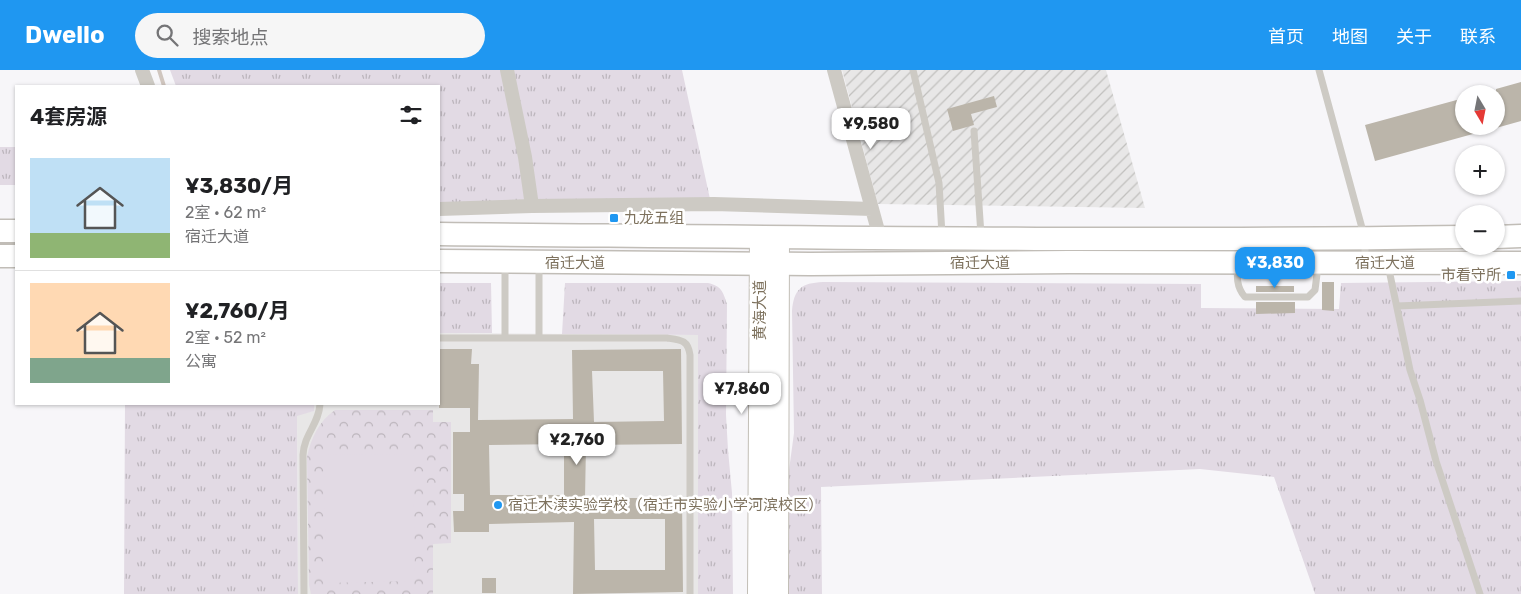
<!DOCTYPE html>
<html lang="zh">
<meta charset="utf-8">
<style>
:root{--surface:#fff;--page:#f6f6f6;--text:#202124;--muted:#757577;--line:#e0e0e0;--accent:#1f97f1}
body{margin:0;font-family:Rubik,"Noto Sans SC",sans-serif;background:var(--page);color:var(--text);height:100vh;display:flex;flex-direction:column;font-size:19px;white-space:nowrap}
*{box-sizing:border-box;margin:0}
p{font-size:16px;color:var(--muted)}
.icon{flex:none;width:28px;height:28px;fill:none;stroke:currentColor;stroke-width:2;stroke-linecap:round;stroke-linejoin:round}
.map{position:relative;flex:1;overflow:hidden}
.side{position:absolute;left:15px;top:15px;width:425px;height:320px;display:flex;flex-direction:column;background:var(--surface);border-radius:0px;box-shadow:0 1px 4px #0004}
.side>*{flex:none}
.needle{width:32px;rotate:170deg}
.tools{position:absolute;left:1455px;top:15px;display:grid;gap:10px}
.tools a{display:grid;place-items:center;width:50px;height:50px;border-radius:50%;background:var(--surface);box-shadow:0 1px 4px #0004;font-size:25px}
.price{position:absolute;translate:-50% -42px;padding:0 11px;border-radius:10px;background:#fff;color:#222;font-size:16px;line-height:32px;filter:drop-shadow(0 1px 2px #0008)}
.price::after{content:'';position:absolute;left:50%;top:30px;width:15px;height:11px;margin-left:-8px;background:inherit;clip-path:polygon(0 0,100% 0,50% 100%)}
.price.selected{background:var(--accent);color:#fff}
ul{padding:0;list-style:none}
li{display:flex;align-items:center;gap:15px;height:125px;padding:0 15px}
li+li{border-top:1px solid var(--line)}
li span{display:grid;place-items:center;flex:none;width:140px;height:100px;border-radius:0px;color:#555}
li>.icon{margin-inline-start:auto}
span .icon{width:60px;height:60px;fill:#fffc;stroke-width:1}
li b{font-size:21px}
h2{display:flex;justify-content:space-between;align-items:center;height:60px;padding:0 15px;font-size:21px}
header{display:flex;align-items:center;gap:30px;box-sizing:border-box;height:70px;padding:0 25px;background:var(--accent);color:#fff}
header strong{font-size:24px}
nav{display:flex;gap:28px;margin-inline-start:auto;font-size:18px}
.search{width:350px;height:45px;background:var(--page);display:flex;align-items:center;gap:12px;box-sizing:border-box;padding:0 18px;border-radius:28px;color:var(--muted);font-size:19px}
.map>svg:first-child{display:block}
.built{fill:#e8e7e7}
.industrial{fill:url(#industrial-furrows)}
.grass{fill:url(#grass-tufts)}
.forest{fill:url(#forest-crowns)}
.pitch{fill:#e2dae4}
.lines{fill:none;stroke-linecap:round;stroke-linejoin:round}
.stream{stroke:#d0c6bf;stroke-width:4}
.building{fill:#bbb5aa;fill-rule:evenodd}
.secondary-casing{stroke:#c2beb6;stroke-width:22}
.primary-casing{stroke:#c1bdb7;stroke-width:25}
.service{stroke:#cdcac4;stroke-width:7}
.minor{stroke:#cdcac4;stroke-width:14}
.secondary{stroke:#fff;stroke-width:20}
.primary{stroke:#fff;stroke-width:22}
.poi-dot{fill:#1f97f1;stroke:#fff;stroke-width:2}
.labels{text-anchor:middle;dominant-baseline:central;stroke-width:5;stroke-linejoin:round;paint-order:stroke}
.poi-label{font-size:15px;fill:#7e725e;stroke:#fff;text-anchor:start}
.street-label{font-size:15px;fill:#7e725e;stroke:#fff}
</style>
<header>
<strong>Dwello</strong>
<div class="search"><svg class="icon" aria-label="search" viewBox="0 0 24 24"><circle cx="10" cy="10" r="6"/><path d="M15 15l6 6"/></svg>搜索地点</div>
<nav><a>首页</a><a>地图</a><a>关于</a><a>联系</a></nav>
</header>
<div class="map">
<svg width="1521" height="524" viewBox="0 0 1521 524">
<defs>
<pattern id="industrial-furrows" width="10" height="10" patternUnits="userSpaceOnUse" patternTransform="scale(1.25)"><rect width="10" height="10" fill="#e8e7e7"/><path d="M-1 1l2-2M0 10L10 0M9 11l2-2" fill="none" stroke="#c1c0be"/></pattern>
<pattern id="grass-tufts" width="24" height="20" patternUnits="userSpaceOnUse" patternTransform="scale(1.25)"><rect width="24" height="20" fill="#e2dae4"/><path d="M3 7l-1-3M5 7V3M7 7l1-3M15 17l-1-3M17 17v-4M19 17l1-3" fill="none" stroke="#bcb5bc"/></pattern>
<pattern id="forest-crowns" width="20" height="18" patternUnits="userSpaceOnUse" patternTransform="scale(1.25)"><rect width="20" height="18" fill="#e2dae4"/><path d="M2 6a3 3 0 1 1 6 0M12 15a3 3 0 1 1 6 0" fill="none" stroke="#bcb5bc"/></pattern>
</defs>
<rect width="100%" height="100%" fill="#f7f6f9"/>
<path class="built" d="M 439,263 L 698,265 L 698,524 L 298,524 L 297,345 L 313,341 L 314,334 L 439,334 Z"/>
<path class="industrial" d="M 842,0 L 1106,0 L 1145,138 L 878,134 Z"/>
<path class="grass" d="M 170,0 L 682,0 L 710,129 L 439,134 L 439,16 L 176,16 Z
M 0,77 L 16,77 L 16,115 L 0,115 Z
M 1521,211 L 1521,524 L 1315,524 L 1274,407 L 1200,399 L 821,417 L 822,524 L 789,524 L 788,445 L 789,400 L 794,363 L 792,241 C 794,219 801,213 823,212 L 1201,214 L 1201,238 L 1339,239 L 1341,213 Z
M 439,213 L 491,213 L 492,263 L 439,263 Z
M 565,213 L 708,213 C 721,216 723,221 727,234 L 726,345 L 728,380 L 732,423 L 733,524 L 698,524 L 698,265 L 562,264 Z
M 125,334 L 314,334 L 314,341 L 297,346 L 298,524 L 124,524 Z"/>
<path class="forest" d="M 335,340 L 433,340 L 433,352 L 451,352 L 451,473 L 433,474 L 433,524 L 311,524 L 309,515 L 307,387 C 311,368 319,351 335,340 Z"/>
<path class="pitch" d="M 413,384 L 415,511 L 326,513 L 324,385 Z"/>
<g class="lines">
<path class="stream" d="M 159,0 L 164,16"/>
</g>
<path class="building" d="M 1521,12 L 1521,51 L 1496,58 L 1496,19 Z
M 994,26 L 997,37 L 971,44 L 974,55 L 953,61 L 947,39 Z
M 1464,28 L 1464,56 L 1491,56 L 1491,59 L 1375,91 L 1365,55 Z
M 1322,212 L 1334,212 L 1334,241 L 1322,240 Z
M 1256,216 L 1294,216 L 1294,222 L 1256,222 Z
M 1256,232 L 1295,232 L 1295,243 L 1256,244 Z
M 439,279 L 472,279 L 471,294 L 479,294 L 478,350 L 573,349 L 572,280 L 681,279 L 682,374 L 586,375 L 585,428 L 682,428 L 683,522 L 573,524 L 574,452 L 489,454 L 489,462 L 454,462 L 453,441 L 464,441 L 464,424 L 453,424 L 453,362 L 470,362 L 470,338 L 439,338 ZM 592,301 L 663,301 L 664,351 L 594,352 ZM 564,374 L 564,425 L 490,425 L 489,375 ZM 594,449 L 665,449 L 665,500 L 595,500 Z
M 482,508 L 496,508 L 496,523 L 482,523 Z"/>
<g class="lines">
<defs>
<path id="secondary" d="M 758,524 L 760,167
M 778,524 L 779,167"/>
<path id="primary" d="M 0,161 L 16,161
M 439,164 C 780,167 1122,172 1464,167
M 1496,167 L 1521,166
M 0,186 L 16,186
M 439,191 L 810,194 L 1069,192 L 1521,193"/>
</defs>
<use href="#secondary" class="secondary-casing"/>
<use href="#primary" class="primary-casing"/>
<path class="service" d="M 913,0 L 939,113 L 942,165
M 1319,0 L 1365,169 L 1365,190
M 974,61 L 981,165
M 1238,194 C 1237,206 1236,217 1245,227 L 1308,227 L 1315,220 L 1318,196
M 1388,195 L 1410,300 L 1420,330 L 1436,391 L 1480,524
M 1397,236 L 1521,231
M 439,268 L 667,268 C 681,270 688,270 690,285 L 690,524
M 505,268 L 505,195
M 539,268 L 539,196
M 304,524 L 303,385 C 304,364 319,354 320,334"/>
<path class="minor" d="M 142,0 L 148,16
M 507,0 L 525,87 L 532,136
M 834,0 L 880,168
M 439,139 L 532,136 L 714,134 L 872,139"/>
<use href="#secondary" class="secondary"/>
<use href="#primary" class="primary"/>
</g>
<g class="poi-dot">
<rect x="609" y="143" width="10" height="10" rx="2.5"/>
<rect x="1506" y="200" width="10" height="10" rx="2.5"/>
<circle cx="498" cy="435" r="5"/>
</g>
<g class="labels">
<g class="poi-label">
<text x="624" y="148">九龙五组</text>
<text x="1501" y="205" text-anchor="end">市看守所</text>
<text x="508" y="435">宿迁木渎实验学校（宿迁市实验小学河滨校区）</text>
</g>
<g class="street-label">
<text x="575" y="193">宿迁大道</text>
<text x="980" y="193">宿迁大道</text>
<text x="1385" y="193">宿迁大道</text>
<text transform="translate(760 240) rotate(-90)">黄海大道</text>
</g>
</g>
</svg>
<div class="tools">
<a><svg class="needle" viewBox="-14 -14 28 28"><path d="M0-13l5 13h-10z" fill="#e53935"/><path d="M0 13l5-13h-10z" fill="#757577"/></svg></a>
<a>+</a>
<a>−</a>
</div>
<b class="price" style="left:871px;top:80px">¥9,580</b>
<b class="price selected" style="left:1275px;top:219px">¥3,830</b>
<b class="price" style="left:742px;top:345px">¥7,860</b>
<b class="price" style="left:577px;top:396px">¥2,760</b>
<section class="side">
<h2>4套房源<svg class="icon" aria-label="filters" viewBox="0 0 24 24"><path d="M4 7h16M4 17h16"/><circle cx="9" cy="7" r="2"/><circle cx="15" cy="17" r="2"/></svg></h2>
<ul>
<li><span style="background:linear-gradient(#bfe0f5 75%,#8fb573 0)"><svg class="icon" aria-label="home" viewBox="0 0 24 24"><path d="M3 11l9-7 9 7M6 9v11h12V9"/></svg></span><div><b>¥3,830/月</b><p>2室 · 62 m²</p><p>宿迁大道</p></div></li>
<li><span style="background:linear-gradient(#ffd9b3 75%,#7fa58c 0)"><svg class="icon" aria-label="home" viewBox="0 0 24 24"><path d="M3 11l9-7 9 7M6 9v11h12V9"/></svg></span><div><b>¥2,760/月</b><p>2室 · 52 m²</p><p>公寓</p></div></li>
</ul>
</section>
</div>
